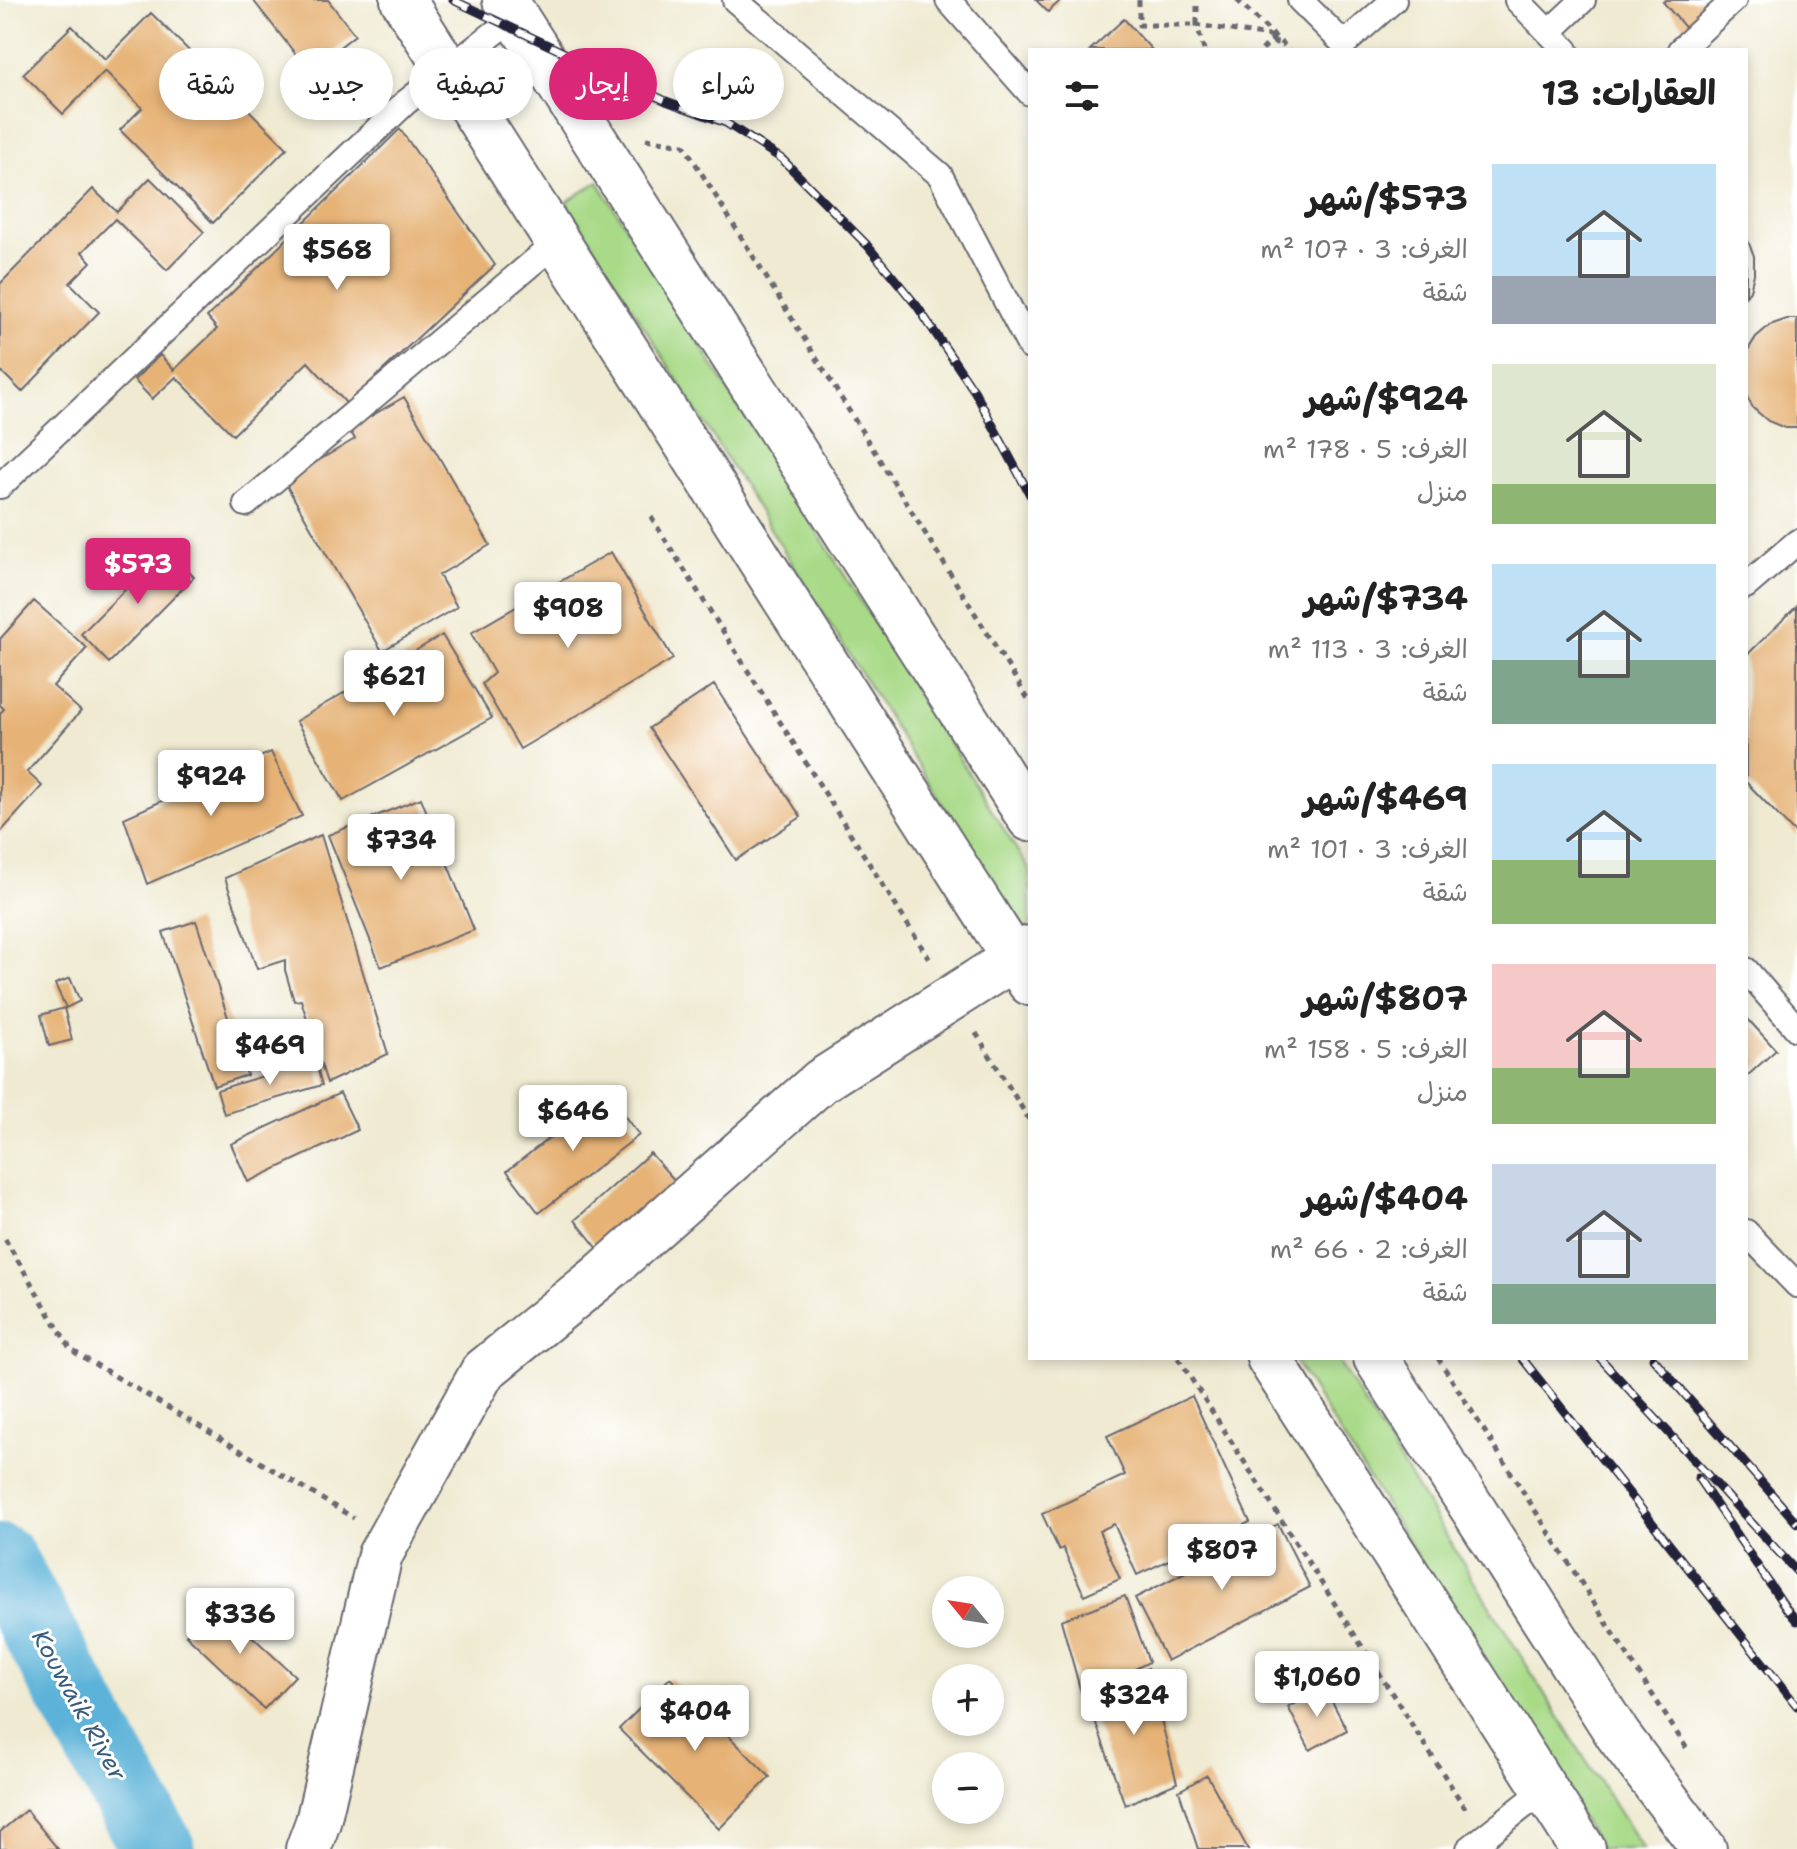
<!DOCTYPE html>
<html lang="ar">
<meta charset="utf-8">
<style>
:root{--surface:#fff;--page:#f6f6f6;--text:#222;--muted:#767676;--accent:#db2777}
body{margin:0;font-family:"Shantell Sans","Playpen Sans Arabic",sans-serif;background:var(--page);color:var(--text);direction:rtl;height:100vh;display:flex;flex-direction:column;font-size:30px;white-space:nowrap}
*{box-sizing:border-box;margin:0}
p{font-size:26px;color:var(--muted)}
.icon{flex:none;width:44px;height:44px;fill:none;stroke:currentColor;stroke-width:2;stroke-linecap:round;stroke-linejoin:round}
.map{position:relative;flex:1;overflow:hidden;direction:ltr}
.details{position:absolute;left:1028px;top:48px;width:720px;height:1312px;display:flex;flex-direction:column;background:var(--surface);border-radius:0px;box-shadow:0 4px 12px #0003;direction:rtl}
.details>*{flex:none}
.guide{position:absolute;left:24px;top:48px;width:760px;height:72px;direction:rtl;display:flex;gap:16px}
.needle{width:52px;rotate:300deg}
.buttons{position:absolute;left:932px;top:1576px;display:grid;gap:16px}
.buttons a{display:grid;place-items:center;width:72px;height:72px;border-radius:50%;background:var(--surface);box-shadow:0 4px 12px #0003;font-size:40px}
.price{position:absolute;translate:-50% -68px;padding:0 18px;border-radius:8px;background:#fff;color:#222;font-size:26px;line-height:52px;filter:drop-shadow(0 2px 4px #0008)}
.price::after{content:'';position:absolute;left:50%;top:48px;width:24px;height:18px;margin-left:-12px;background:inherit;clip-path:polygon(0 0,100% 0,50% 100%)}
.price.active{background:var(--accent);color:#fff}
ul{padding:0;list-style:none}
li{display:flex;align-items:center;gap:24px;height:200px;padding:0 32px}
li span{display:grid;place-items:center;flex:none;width:224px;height:160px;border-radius:0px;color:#555}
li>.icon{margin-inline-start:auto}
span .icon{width:96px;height:96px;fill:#fffc;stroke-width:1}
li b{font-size:34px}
h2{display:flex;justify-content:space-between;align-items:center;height:96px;padding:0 32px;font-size:34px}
.pill{padding:0 28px;border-radius:36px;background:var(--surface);box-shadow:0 4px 12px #0003;font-size:28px;line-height:72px}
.pill.active{background:var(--accent);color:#fff}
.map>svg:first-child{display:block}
.green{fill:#a9da88;stroke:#667e62;stroke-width:2}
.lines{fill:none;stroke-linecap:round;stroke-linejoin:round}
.river{stroke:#5cb2d8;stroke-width:74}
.building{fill:#e6b276}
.service-casing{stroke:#6a6870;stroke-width:28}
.minor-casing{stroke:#6a6870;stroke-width:48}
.path{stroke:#6a6870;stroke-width:5;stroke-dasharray:6 6;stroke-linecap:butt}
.service{stroke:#fff;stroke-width:24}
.minor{stroke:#fff;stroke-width:44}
.rail-casing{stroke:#22223b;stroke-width:9}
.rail{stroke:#fff;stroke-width:6;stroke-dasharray:18;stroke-linecap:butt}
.labels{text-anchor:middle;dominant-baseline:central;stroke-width:6;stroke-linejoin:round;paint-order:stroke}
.water-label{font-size:24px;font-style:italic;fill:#395c7a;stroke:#fff}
</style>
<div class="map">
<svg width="1797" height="1849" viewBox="0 0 1797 1849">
<rect width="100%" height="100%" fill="#fff"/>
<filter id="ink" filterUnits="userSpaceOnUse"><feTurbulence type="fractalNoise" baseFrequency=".0125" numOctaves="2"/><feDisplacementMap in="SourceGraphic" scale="16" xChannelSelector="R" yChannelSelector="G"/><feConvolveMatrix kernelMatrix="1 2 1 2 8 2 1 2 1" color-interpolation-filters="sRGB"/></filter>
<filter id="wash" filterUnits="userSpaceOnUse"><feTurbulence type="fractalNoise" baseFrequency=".006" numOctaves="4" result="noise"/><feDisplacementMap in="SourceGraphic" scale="32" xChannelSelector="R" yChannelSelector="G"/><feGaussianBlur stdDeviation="1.8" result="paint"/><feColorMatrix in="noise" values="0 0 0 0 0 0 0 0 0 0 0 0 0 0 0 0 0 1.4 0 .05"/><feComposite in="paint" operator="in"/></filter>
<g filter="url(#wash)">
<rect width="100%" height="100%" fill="#efead1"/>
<path class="green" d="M 598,182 L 1030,871 L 1030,926 L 1022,931 L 566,202 Z
M 1293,1358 L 1336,1358 L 1583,1756 L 1643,1849 L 1601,1849 Z"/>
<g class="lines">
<path class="river" d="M 0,1561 L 158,1849"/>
</g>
<g id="blocks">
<path class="building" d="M 253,0 L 328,0 L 355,35 L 309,71 Z
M 1036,0 L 1061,0 L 1048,12 Z
M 1666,0 L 1717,0 L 1689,32 L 1663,2 Z
M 151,13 L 287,148 L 213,223 L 120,130 L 142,108 L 105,71 L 63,114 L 23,74 L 72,26 L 105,59 Z
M 1124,19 L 1152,50 L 1090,50 Z
M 400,129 L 495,265 L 347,404 L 308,362 L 233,435 L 176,377 L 152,399 L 134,380 L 160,355 L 174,370 L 217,329 L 207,317 Z
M 150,178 L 204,232 L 167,270 L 115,219 L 82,252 L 91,262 L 70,283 L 99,312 L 22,392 L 0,370 L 0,284 L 93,189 L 117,212 Z
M 1746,236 L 1754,256 L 1754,274 L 1750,290 L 1746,296 Z
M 1787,319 L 1797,319 L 1797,428 L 1785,428 L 1768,421 L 1753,408 L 1746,395 L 1746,353 L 1756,337 L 1770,325 Z
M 404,397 L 490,545 L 439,575 L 457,607 L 382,651 L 284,481 L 355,439 L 349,429 Z
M 166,548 L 194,577 L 109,663 L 81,634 Z
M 611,552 L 673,659 L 520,749 L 482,684 L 494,673 L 471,633 Z
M 34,601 L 87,648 L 53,686 L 81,711 L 27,772 L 42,786 L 0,833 L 0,713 L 4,709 L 0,705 L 0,639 Z
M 1797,606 L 1797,835 L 1746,782 L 1746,656 Z
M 442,635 L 492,718 L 343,801 L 296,721 Z
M 714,685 L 801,817 L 736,860 L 649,728 Z
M 271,752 L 302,816 L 147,884 L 124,818 Z
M 421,798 L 474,930 L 381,967 L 328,835 Z
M 321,835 L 388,1054 L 327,1083 L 301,1000 L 294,1001 L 285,970 L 285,960 L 257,969 L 225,878 Z
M 196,921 L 247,1075 L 214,1086 L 163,932 Z
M 70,978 L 80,1001 L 66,1008 L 55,984 Z
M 64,1008 L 72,1040 L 49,1046 L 41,1015 Z
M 1746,1017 L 1776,1050 L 1746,1077 Z
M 315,1060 L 322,1085 L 224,1114 L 217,1090 Z
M 340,1093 L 358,1130 L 248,1182 L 231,1144 Z
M 607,1093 L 639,1135 L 539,1213 L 507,1171 Z
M 650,1153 L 676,1182 L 599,1250 L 575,1220 Z
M 1192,1396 L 1250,1522 L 1137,1575 L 1114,1524 L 1099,1531 L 1120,1579 L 1084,1595 L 1063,1548 L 1059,1550 L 1042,1514 L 1125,1475 L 1107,1436 Z
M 1278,1524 L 1310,1587 L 1167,1661 L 1135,1598 Z
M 1125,1596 L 1149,1662 L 1082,1696 L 1061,1620 Z
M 216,1603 L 295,1676 L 264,1709 L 186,1635 Z
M 1148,1668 L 1177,1783 L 1125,1805 L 1087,1698 Z
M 670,1678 L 770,1777 L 719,1829 L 619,1729 Z
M 1325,1688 L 1347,1730 L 1310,1750 L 1288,1707 Z
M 1207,1775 L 1248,1849 L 1198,1849 L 1179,1791 Z
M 26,1810 L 58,1849 L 0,1849 L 0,1832 Z"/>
</g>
</g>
<g filter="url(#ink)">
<use href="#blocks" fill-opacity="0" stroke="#6a6870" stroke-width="2"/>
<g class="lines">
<defs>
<path id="service" d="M 735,0 L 940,175 L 1030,347
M 948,0 L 1030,93
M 1300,0 L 1344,44 L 1394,0
M 1517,0 L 1566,50
M 1549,32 L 1583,0
M 1680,50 L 1734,0
M 0,486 L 405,103 L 516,16
M 246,504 L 557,242
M 1746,586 L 1797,542
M 1746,970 L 1797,1029
M 1746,1232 L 1797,1285
M 1469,1849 L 1544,1790"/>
<path id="minor" d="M 403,0 L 1030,983
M 505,0 L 1030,819
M 1269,1358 L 1583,1849
M 1376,1358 L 1618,1735 L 1704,1849
M 308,1849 L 318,1822 L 380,1555 L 483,1371 L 599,1277 L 821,1081 L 1030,948"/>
</defs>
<use href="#service" class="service-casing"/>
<use href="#minor" class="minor-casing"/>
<path class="path" d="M 1139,0 L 1139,25 L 1197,25 L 1197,0
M 1237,0 L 1289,50
M 1204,50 L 1197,25 L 1276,37 L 1274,50
M 1262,50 L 1274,38
M 646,139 L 684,145 L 1030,702
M 651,517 L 930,960
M 976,1033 L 1030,1121
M 5,1239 L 71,1350 L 354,1518
M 1178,1358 L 1467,1811
M 1438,1358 L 1689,1752"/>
<use href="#service" class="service"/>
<use href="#minor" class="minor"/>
<defs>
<path id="rail" d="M 453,0 L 666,101 L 726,123 L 782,159 L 867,245 L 917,306 L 975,392 L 1030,495
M 1522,1358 L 1797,1706
M 1600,1358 L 1797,1572
M 1653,1358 L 1797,1523
M 1698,1478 L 1786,1608 L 1797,1621"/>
</defs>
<use href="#rail" class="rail-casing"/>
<use href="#rail" class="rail"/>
</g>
</g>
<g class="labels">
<g class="water-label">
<text transform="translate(79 1705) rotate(61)">Kouwaik River</text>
</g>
</g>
</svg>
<div class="buttons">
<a><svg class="needle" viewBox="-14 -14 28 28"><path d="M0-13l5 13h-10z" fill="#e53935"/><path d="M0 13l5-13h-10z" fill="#767676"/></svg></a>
<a>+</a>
<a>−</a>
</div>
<b class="price" style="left:337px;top:292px">$568</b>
<b class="price active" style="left:138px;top:606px">$573</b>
<b class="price" style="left:568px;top:650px">$908</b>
<b class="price" style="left:394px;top:718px">$621</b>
<b class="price" style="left:211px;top:818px">$924</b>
<b class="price" style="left:401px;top:882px">$734</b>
<b class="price" style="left:270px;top:1087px">$469</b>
<b class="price" style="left:573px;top:1153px">$646</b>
<b class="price" style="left:1222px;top:1592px">$807</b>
<b class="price" style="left:240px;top:1656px">$336</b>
<b class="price" style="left:1317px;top:1719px">$1,060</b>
<b class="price" style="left:1134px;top:1737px">$324</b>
<b class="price" style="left:695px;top:1753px">$404</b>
<div class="guide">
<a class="pill">شراء</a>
<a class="pill active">إيجار</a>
<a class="pill">تصفية</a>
<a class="pill">جديد</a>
<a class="pill">شقة</a>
</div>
<section class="details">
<h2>العقارات: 13<svg class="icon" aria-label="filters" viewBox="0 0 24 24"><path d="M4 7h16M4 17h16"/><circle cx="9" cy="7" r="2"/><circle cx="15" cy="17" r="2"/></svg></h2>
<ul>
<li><span style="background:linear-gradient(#bfe0f5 70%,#9aa5b1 0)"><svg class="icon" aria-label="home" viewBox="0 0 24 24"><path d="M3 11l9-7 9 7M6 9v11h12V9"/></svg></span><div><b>$573/شهر</b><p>الغرف: 3 · 107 m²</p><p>شقة</p></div></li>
<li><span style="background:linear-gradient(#dfe7d0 75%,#8fb573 0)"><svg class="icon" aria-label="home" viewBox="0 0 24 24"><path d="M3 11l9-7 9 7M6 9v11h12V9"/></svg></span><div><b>$924/شهر</b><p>الغرف: 5 · 178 m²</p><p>منزل</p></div></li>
<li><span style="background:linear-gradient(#bfe0f5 60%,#7fa58c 0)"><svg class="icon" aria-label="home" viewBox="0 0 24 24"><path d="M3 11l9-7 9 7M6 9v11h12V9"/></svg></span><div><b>$734/شهر</b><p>الغرف: 3 · 113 m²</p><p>شقة</p></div></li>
<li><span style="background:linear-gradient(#bfe0f5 60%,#8fb573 0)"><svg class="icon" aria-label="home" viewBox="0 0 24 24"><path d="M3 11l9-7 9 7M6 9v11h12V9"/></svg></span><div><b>$469/شهر</b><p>الغرف: 3 · 101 m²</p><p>شقة</p></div></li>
<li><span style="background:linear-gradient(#f6c9c9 65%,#8fb573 0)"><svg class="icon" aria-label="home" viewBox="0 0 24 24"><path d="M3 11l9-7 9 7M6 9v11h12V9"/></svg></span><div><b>$807/شهر</b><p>الغرف: 5 · 158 m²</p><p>منزل</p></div></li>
<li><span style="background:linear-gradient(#c9d6e8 75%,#7fa58c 0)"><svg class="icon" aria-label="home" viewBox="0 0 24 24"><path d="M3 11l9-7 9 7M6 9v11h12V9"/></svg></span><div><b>$404/شهر</b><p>الغرف: 2 · 66 m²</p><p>شقة</p></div></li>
</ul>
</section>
</div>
